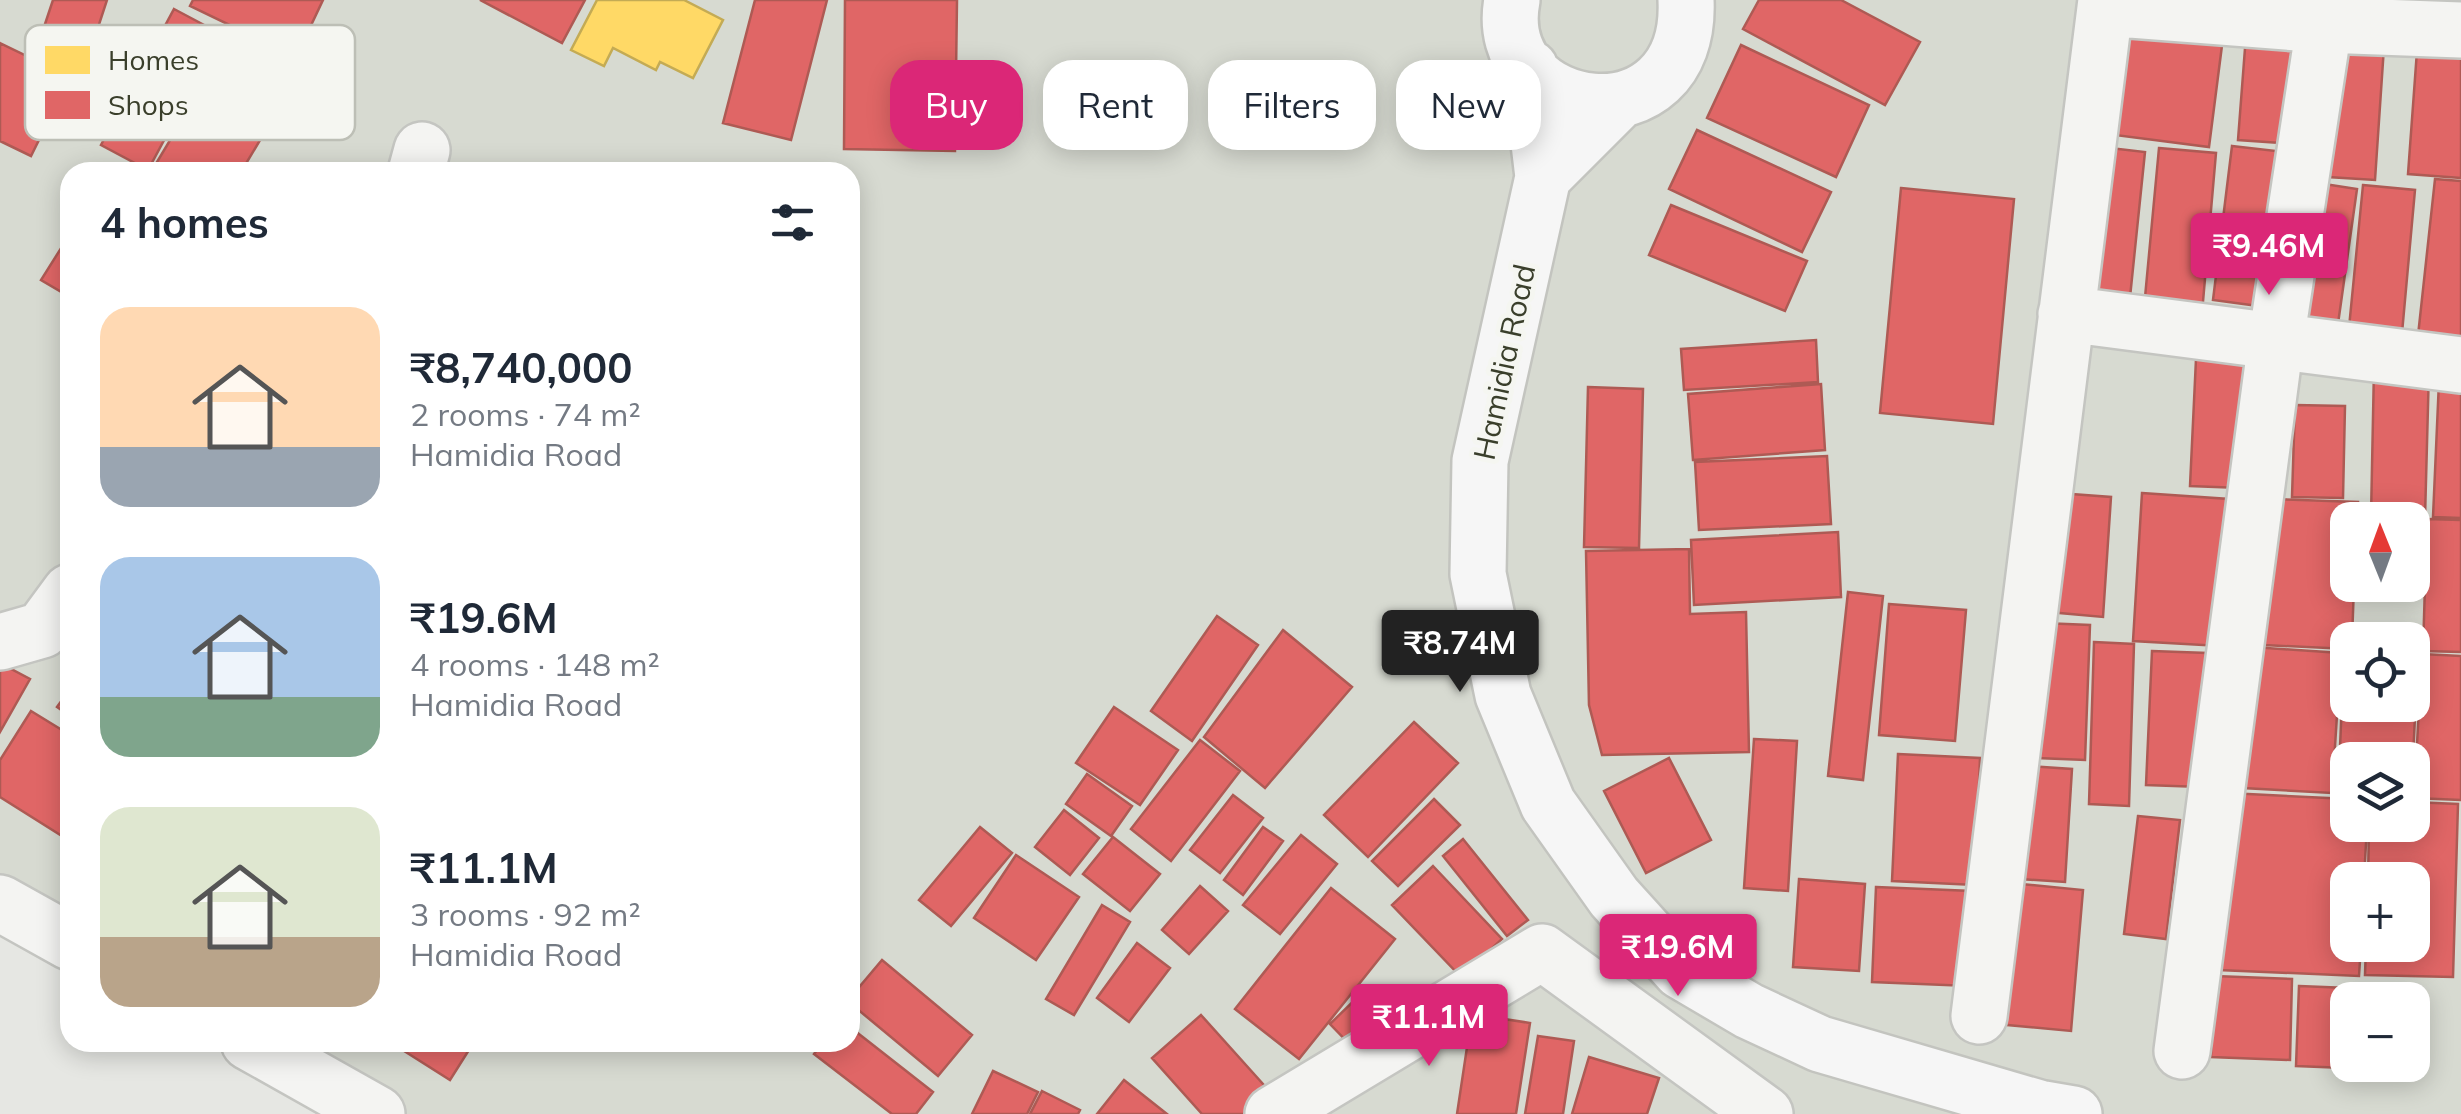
<!DOCTYPE html>
<meta charset="utf-8">
<style>
:root{--surface:#fff;--page:#f2f2f3;--text:#1f2937;--muted:#747a83;--accent:#db2777}
body{margin:0;font-family:Mulish,sans-serif;background:var(--page);color:var(--text);height:100vh;display:flex;flex-direction:column;font-size:38px;white-space:nowrap}
*{box-sizing:border-box;margin:0}
p{font-size:32px;color:var(--muted)}
.icon{flex:none;width:55px;height:55px;fill:none;stroke:currentColor;stroke-width:2;stroke-linecap:round;stroke-linejoin:round}
.map{position:relative;flex:1;overflow:hidden}
.panel{position:absolute;left:60px;top:162px;width:800px;height:890px;display:flex;flex-direction:column;background:var(--surface);border-radius:30px;box-shadow:0 5px 25px #0003}
.panel>*{flex:none}
.guide{position:absolute;left:890px;top:60px;width:950px;height:90px;display:flex;gap:20px}
.needle{width:65px;rotate:359deg}
.controls{position:absolute;left:2330px;top:502px;display:grid;gap:20px}
.controls a{display:grid;place-items:center;width:100px;height:100px;border-radius:20px;background:var(--surface);box-shadow:0 5px 25px #0003;font-size:50px}
.price{position:absolute;translate:-50% -85px;padding:0 22px;border-radius:10px;background:var(--accent);color:#fff;font-size:32px;line-height:65px;filter:drop-shadow(0 2px 5px #0008)}
.price::after{content:'';position:absolute;left:50%;top:60px;width:30px;height:22px;margin-left:-15px;background:inherit;clip-path:polygon(0 0,100% 0,50% 100%)}
.price.current{background:#222;color:#fff}
ul{padding:0;list-style:none}
li{display:flex;align-items:center;gap:30px;height:250px;padding:0 40px}
li span{display:grid;place-items:center;flex:none;width:280px;height:200px;border-radius:30px;color:#555}
li>.icon{margin-inline-start:auto}
span .icon{width:120px;height:120px;fill:#fffc;stroke-width:1}
li b{font-size:42px}
h2{display:flex;justify-content:space-between;align-items:center;height:120px;padding:0 40px;font-size:42px}
.tag{padding:0 35px;border-radius:30px;background:var(--surface);box-shadow:0 5px 25px #0003;font-size:35px;line-height:90px}
.tag.current{background:var(--accent);color:#fff}
.map>svg:first-child{display:block}
.built{fill:#d7dad1;fill-rule:evenodd}
.homes{fill:#ffd966;stroke:#c4ab54;stroke-width:2.5}
.shops{fill:#e06666;stroke:#ae5a54;stroke-width:2.5;fill-rule:evenodd}
.lines{fill:none;stroke-linecap:round;stroke-linejoin:round}
.minor-casing{stroke:#c4c5c1;stroke-width:60}
.major-casing{stroke:#c3c4bf;stroke-width:60}
.minor{stroke:#f4f4f2;stroke-width:55}
.major{stroke:#f6f6f6;stroke-width:55}
.labels{text-anchor:middle;dominant-baseline:central;stroke-width:10;stroke-linejoin:round;paint-order:stroke}
.street-label{font-size:30px;fill:#3a3f2b;stroke:#f5f6f1}
.key{fill:#f5f6f1;stroke:#bdbfb6;stroke-width:2.5}
.key-label{font-size:28px;fill:#3a3f2b}
</style>
<div class="map">
<svg width="2461" height="1114" viewBox="0 0 2461 1114">
<rect width="100%" height="100%" fill="#e6e7e3"/>
<path class="built" d="M 0,0 L 2461,0 L 2461,1114 L 380,1114 L 236,1043 L 850,1042 L 850,172 L 70,172 L 70,960 L 0,925 ZM 2348,520 L 2412,520 L 2412,585 L 2348,585 ZM 2348,640 L 2412,640 L 2412,705 L 2348,705 ZM 2348,760 L 2412,760 L 2412,825 L 2348,825 ZM 2348,880 L 2412,880 L 2412,945 L 2348,945 ZM 2348,1000 L 2412,1000 L 2412,1065 L 2348,1065 Z"/>
<path class="homes" d="M 597,0 L 684,0 L 723,20 L 693,78 L 660,62 L 656,70 L 613,48 L 604,66 L 571,50 Z"/>
<path class="shops" d="M 53,0 L 107,0 L 90,52 L 41,36 Z
M 193,0 L 323,0 L 296,57 L 190,6 Z
M 480,0 L 585,0 L 562,43 Z
M 755,0 L 827,0 L 791,140 L 723,123 Z
M 845,0 L 957,0 L 955,151 L 844,149 Z
M 1759,0 L 1841,0 L 1920,42 L 1885,105 L 1743,29 Z
M 174,9 L 221,34 L 148,170 L 101,145 Z
M 2131,11 L 2225,22 L 2209,147 L 2115,135 Z
M 2247,22 L 2303,26 L 2294,144 L 2238,140 Z
M 2339,29 L 2385,32 L 2375,180 L 2328,177 Z
M 2418,37 L 2461,40 L 2461,178 L 2408,174 Z
M 0,43 L 70,77 L 31,156 L 0,141 Z
M 1741,45 L 1869,105 L 1836,177 L 1707,118 Z
M 212,70 L 278,110 L 241,172 L 151,172 Z
M 1697,130 L 1831,192 L 1802,252 L 1669,189 Z
M 2232,146 L 2285,152 L 2266,307 L 2213,300 Z
M 2110,148 L 2145,152 L 2129,307 L 2094,303 Z
M 2159,148 L 2216,153 L 2202,313 L 2144,308 Z
M 2435,179 L 2461,181 L 2461,350 L 2417,345 Z
M 2318,183 L 2357,189 L 2336,338 L 2297,332 Z
M 2363,185 L 2415,190 L 2401,344 L 2348,338 Z
M 1901,188 L 2014,199 L 1993,424 L 1880,413 Z
M 1671,205 L 1807,261 L 1785,311 L 1649,255 Z
M 70,234 L 70,297 L 41,280 Z
M 1816,340 L 1818,382 L 1684,390 L 1681,349 Z
M 2196,359 L 2245,362 L 2240,488 L 2190,486 Z
M 2374,368 L 2429,369 L 2425,518 L 2371,517 Z
M 2439,381 L 2461,382 L 2461,518 L 2433,517 Z
M 1821,384 L 1825,450 L 1693,460 L 1688,394 Z
M 1588,387 L 1643,389 L 1639,548 L 1584,547 Z
M 2295,405 L 2345,406 L 2343,498 L 2292,497 Z
M 1827,456 L 1831,524 L 1699,530 L 1695,462 Z
M 2058,493 L 2111,497 L 2103,617 L 2049,612 Z
M 2142,493 L 2229,499 L 2220,646 L 2133,641 Z
M 2271,499 L 2358,502 L 2357,520 L 2348,520 L 2348,585 L 2354,585 L 2352,640 L 2348,640 L 2348,649 L 2264,645 Z
M 2427,519 L 2461,520 L 2461,652 L 2423,651 Z
M 1838,532 L 1841,597 L 1694,605 L 1691,540 Z
M 1689,549 L 1690,614 L 1746,612 L 1749,752 L 1602,755 L 1589,705 L 1586,551 Z
M 1848,592 L 1883,596 L 1863,780 L 1828,776 Z
M 1889,604 L 1966,610 L 1955,741 L 1879,735 Z
M 1217,616 L 1258,645 L 1192,741 L 1151,711 Z
M 2042,623 L 2090,625 L 2085,760 L 2037,758 Z
M 1283,630 L 1352,687 L 1265,788 L 1204,737 Z
M 2094,642 L 2134,644 L 2129,806 L 2089,804 Z
M 2252,647 L 2341,653 L 2332,793 L 2243,788 Z
M 2152,651 L 2207,653 L 2201,787 L 2146,785 Z
M 2344,653 L 2348,653 L 2348,705 L 2412,705 L 2412,656 L 2418,656 L 2412,778 L 2412,760 L 2348,760 L 2348,795 L 2338,795 Z
M 2422,654 L 2461,656 L 2461,800 L 2414,798 Z
M 0,663 L 30,679 L 0,732 Z
M 70,689 L 70,716 L 57,707 Z
M 1114,707 L 1178,750 L 1140,805 L 1076,763 Z
M 31,711 L 70,735 L 70,824 L 62,836 L 0,797 L 0,760 Z
M 1414,722 L 1458,763 L 1368,857 L 1324,815 Z
M 1754,739 L 1797,741 L 1788,891 L 1744,888 Z
M 1200,740 L 1240,771 L 1171,861 L 1131,829 Z
M 1898,754 L 1980,758 L 1975,885 L 1892,881 Z
M 1669,758 L 1711,840 L 1646,873 L 1604,791 Z
M 2028,766 L 2072,769 L 2065,882 L 2020,879 Z
M 1087,774 L 1132,806 L 1111,836 L 1066,804 Z
M 2228,793 L 2348,799 L 2348,825 L 2367,825 L 2364,880 L 2348,880 L 2348,945 L 2361,945 L 2359,976 L 2219,970 Z
M 1233,795 L 1263,818 L 1220,873 L 1190,850 Z
M 1434,799 L 1460,825 L 1398,886 L 1372,861 Z
M 2412,802 L 2458,804 L 2453,977 L 2365,975 L 2366,945 L 2412,945 L 2412,880 L 2368,880 L 2369,825 L 2412,825 Z
M 1064,810 L 1099,838 L 1070,875 L 1035,847 Z
M 2138,816 L 2180,820 L 2166,939 L 2124,934 Z
M 980,827 L 1012,853 L 951,926 L 919,900 Z
M 1263,827 L 1283,841 L 1243,895 L 1224,880 Z
M 1301,835 L 1337,864 L 1280,934 L 1243,905 Z
M 1113,837 L 1160,874 L 1130,911 L 1083,874 Z
M 1463,839 L 1528,920 L 1507,936 L 1443,856 Z
M 1016,855 L 1079,897 L 1036,960 L 974,918 Z
M 1433,866 L 1502,939 L 1461,977 L 1392,905 Z
M 1799,879 L 1865,884 L 1859,971 L 1793,967 Z
M 2011,883 L 2083,890 L 2071,1031 L 1997,1024 Z
M 1200,886 L 1228,911 L 1189,954 L 1162,930 Z
M 1876,887 L 1972,891 L 1969,986 L 1872,982 Z
M 1331,888 L 1395,939 L 1299,1059 L 1235,1009 Z
M 1102,905 L 1130,922 L 1074,1015 L 1046,999 Z
M 1137,943 L 1170,968 L 1129,1022 L 1097,998 Z
M 882,960 L 972,1035 L 938,1076 L 850,1003 L 850,998 Z
M 2214,976 L 2292,979 L 2290,1060 L 2211,1057 Z
M 1369,986 L 1398,1017 L 1359,1054 L 1330,1024 Z
M 2299,986 L 2423,991 L 2421,1071 L 2296,1066 ZM 2348,1000 L 2412,1000 L 2412,1065 L 2348,1065 Z
M 1472,1014 L 1530,1023 L 1516,1114 L 1457,1114 Z
M 1201,1015 L 1272,1094 L 1249,1114 L 1202,1114 L 1152,1058 Z
M 850,1027 L 933,1092 L 916,1114 L 892,1114 L 814,1054 L 823,1042 L 850,1042 Z
M 1538,1036 L 1574,1041 L 1563,1114 L 1525,1114 Z
M 390,1042 L 474,1042 L 450,1080 Z
M 1589,1057 L 1659,1078 L 1647,1114 L 1572,1114 Z
M 993,1071 L 1038,1092 L 1027,1114 L 972,1114 Z
M 1124,1080 L 1167,1114 L 1097,1114 Z
M 1042,1091 L 1080,1110 L 1078,1114 L 1030,1114 Z"/>
<g class="lines">
<defs>
<path id="minor" d="M 2105,8 L 2324,25 L 2461,30
M 416,172 L 422,150
M 2066,314 L 2461,365
M 0,642 L 42,630 L 70,592
M 0,903 L 70,942
M 1979,1016 L 2106,0
M 249,1042 L 377,1114
M 2182,1051 L 2276,341 L 2328,0
M 1273,1114 L 1542,952 L 1765,1114"/>
<path id="major" d="M 1512,0 C 1489,120 1693,150 1686,0
M 1530,68 L 1543,177 L 1619,101
M 1543,177 L 1480,461 L 1478,574 L 1503,695 L 1548,804 L 1614,897 L 1681,971 L 1749,1011 L 1820,1044 L 2039,1108 L 2074,1114"/>
</defs>
<use href="#minor" class="minor-casing"/>
<use href="#major" class="major-casing"/>
<use href="#minor" class="minor"/>
<use href="#major" class="major"/>
</g>
<g class="labels">
<g class="street-label">
<text transform="translate(1504 362) rotate(-78)">Hamidia Road</text>
</g>
</g>
<rect x="25" y="25" width="330" height="115" rx="15" class="key"/>
<rect x="45" y="46" width="45" height="28" fill="#ffd966"/>
<rect x="45" y="91" width="45" height="28" fill="#e06666"/>
<g class="key-label">
<text x="108" y="70">Homes</text>
<text x="108" y="115">Shops</text>
</g>
</svg>
<div class="controls">
<a><svg class="needle" viewBox="-14 -14 28 28"><path d="M0-13l5 13h-10z" fill="#e53935"/><path d="M0 13l5-13h-10z" fill="#747a83"/></svg></a>
<a><svg class="icon" aria-label="locate" viewBox="0 0 24 24"><circle cx="12" cy="12" r="6"/><path d="M12 2v4M12 18v4M2 12h4M18 12h4"/></svg></a>
<a><svg class="icon" aria-label="layers" viewBox="0 0 24 24"><path d="M12 4l9 5-9 5-9-5zM3 14l9 5 9-5"/></svg></a>
<a>+</a>
<a>−</a>
</div>
<b class="price" style="left:2269px;top:298px">₹9.46M</b>
<b class="price current" style="left:1460px;top:695px">₹8.74M</b>
<b class="price" style="left:1678px;top:999px">₹19.6M</b>
<b class="price" style="left:1429px;top:1069px">₹11.1M</b>
<div class="guide">
<a class="tag current">Buy</a>
<a class="tag">Rent</a>
<a class="tag">Filters</a>
<a class="tag">New</a>
</div>
<section class="panel">
<h2>4 homes<svg class="icon" aria-label="filters" viewBox="0 0 24 24"><path d="M4 7h16M4 17h16"/><circle cx="9" cy="7" r="2"/><circle cx="15" cy="17" r="2"/></svg></h2>
<ul>
<li><span style="background:linear-gradient(#ffd9b3 70%,#9aa5b1 0)"><svg class="icon" aria-label="home" viewBox="0 0 24 24"><path d="M3 11l9-7 9 7M6 9v11h12V9"/></svg></span><div><b>₹8,740,000</b><p>2 rooms · 74 m²</p><p>Hamidia Road</p></div></li>
<li><span style="background:linear-gradient(#a9c7e8 70%,#7fa58c 0)"><svg class="icon" aria-label="home" viewBox="0 0 24 24"><path d="M3 11l9-7 9 7M6 9v11h12V9"/></svg></span><div><b>₹19.6M</b><p>4 rooms · 148 m²</p><p>Hamidia Road</p></div></li>
<li><span style="background:linear-gradient(#dfe7d0 65%,#b9a48a 0)"><svg class="icon" aria-label="home" viewBox="0 0 24 24"><path d="M3 11l9-7 9 7M6 9v11h12V9"/></svg></span><div><b>₹11.1M</b><p>3 rooms · 92 m²</p><p>Hamidia Road</p></div></li>
</ul>
</section>
</div>
